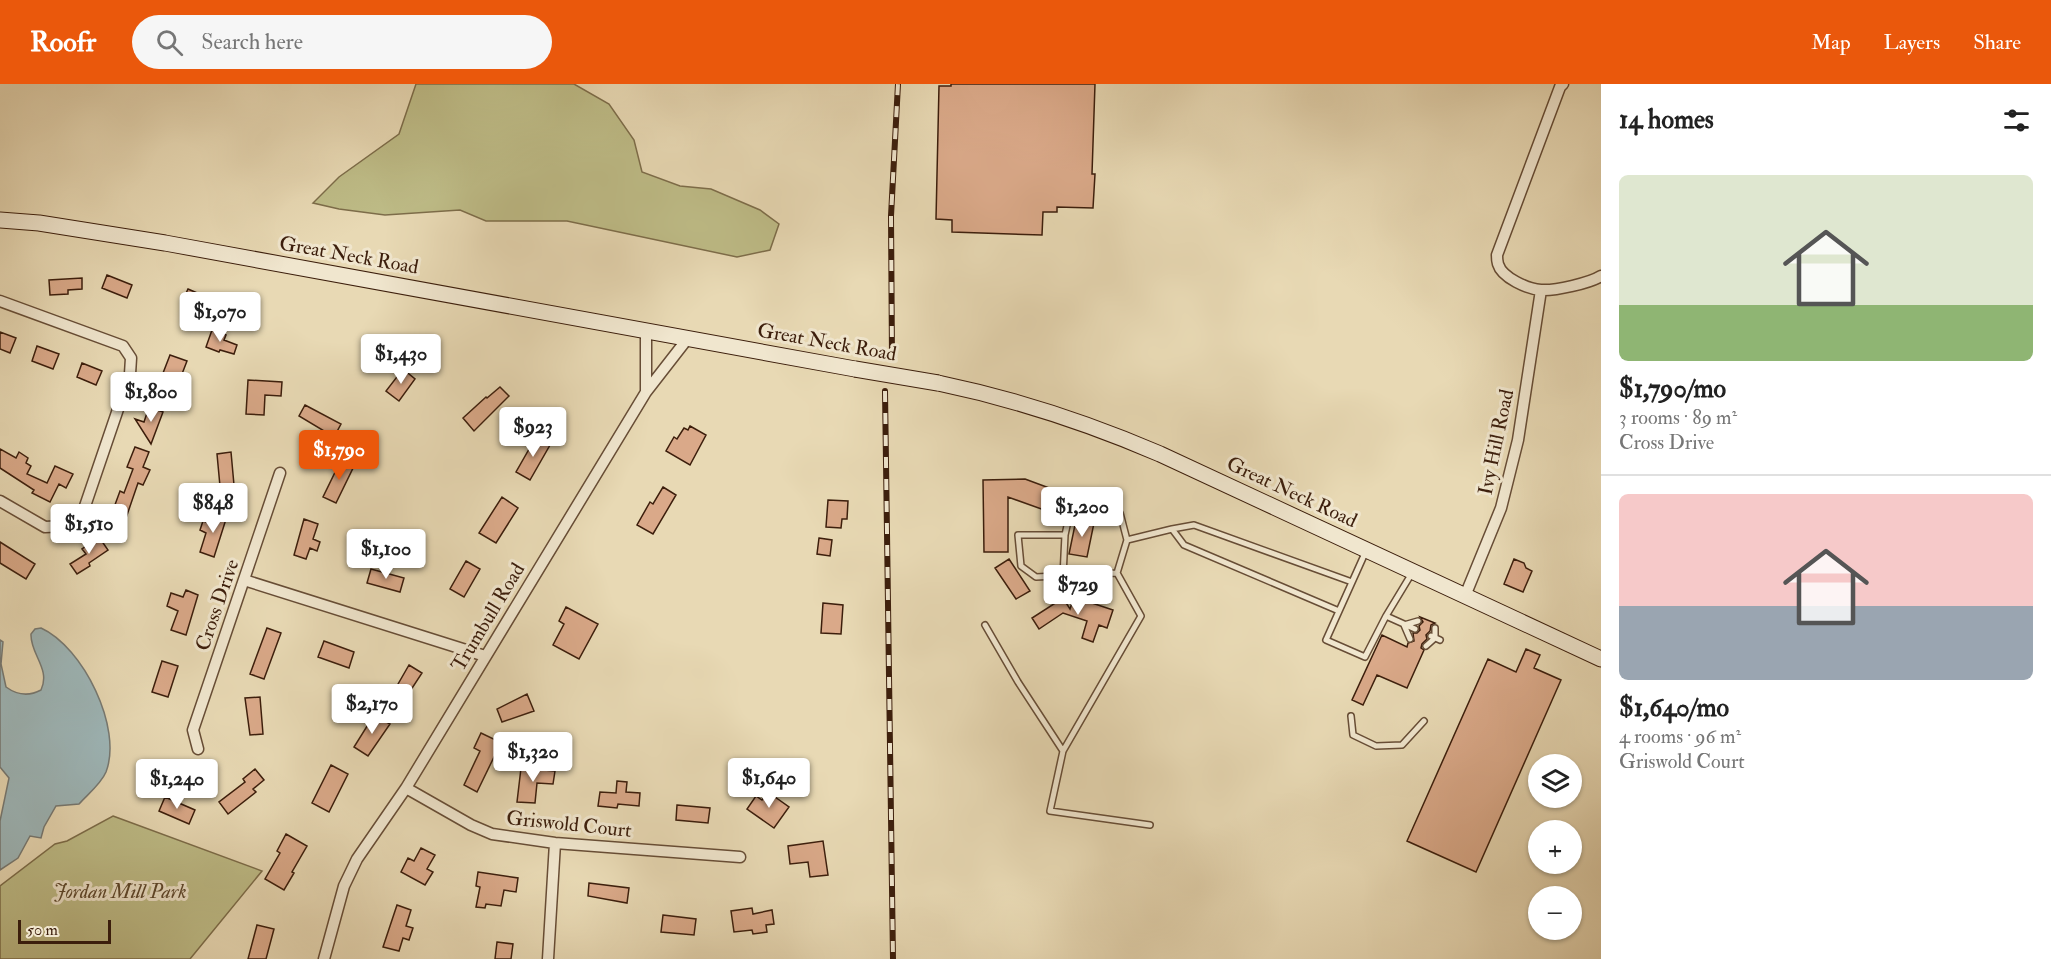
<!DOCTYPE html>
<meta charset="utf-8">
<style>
:root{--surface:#fff;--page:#f6f6f6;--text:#222;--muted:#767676;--line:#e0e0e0;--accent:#ea580c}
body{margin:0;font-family:"IM FELL Double Pica",serif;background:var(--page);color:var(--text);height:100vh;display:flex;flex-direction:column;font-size:22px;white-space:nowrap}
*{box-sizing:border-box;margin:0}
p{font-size:20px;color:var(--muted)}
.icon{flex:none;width:33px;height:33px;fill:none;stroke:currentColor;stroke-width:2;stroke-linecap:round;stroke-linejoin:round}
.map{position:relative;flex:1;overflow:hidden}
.side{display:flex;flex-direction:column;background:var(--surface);width:450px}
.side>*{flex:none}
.controls{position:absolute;left:1528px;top:670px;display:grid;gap:12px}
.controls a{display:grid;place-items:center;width:54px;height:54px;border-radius:50%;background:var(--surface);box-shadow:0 2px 4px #0004;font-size:30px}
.scale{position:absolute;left:18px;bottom:15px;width:93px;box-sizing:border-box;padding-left:6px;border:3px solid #3c1e0c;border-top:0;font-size:16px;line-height:21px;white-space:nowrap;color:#3c1e0c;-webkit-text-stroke:4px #f0e6ce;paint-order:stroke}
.price{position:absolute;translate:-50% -51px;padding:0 14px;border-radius:6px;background:#fff;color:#222;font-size:20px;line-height:39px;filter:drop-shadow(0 2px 3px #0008)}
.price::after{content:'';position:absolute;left:50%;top:36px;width:18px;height:14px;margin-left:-9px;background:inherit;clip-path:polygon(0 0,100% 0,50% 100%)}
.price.on{background:var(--accent);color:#fff}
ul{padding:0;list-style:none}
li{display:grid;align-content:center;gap:12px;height:318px;padding:0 18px}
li+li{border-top:2px solid var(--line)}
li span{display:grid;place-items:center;height:186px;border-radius:9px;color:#555}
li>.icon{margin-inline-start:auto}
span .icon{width:108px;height:108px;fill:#fffc;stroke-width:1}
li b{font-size:26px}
h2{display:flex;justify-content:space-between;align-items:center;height:72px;padding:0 18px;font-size:26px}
header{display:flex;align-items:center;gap:36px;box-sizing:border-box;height:84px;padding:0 30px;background:var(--accent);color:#fff}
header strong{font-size:28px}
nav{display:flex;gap:33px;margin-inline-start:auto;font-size:21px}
.search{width:420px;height:54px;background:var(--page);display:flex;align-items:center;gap:15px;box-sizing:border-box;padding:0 21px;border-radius:33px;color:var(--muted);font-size:22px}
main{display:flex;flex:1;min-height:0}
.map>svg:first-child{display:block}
.green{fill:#bebc87;stroke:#7d6d4a;stroke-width:1.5}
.water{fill:#9eb7b9;stroke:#777a74;stroke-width:1.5}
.building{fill:#daa989;stroke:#3c1e0c;stroke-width:1.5}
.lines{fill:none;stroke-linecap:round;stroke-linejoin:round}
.service-casing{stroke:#674d36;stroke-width:8}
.minor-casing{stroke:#674d36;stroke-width:13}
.secondary-casing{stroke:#3c1e0c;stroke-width:17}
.service{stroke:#f0e6ce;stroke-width:5}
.minor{stroke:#f0e6ce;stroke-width:10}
.secondary{stroke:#f0e6ce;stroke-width:15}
.rail-casing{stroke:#3c1e0c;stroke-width:6}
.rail{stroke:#f0e6ce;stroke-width:4;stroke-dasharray:11;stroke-linecap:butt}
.secondary-bridge-casing{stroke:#3c1e0c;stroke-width:17;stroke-linecap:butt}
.secondary-bridge{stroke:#f0e6ce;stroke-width:15}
.labels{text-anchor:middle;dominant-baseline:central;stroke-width:6;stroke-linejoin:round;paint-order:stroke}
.street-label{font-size:20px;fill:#3c1e0c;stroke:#f0e6ce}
.park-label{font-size:20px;font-style:italic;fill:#5c462b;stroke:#f0e6ce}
</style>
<header>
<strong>Roofr</strong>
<div class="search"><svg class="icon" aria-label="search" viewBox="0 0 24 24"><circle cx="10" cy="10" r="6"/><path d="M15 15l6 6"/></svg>Search here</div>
<nav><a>Map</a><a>Layers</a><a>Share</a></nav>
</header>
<main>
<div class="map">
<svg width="1601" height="875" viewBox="0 0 1601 875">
<rect width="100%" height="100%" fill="#e8d9b4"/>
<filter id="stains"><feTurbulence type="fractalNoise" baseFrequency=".00333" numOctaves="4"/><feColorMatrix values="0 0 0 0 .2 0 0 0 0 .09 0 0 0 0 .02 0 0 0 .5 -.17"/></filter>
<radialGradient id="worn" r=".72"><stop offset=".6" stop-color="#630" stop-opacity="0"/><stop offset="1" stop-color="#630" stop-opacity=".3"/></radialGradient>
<path class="green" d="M 416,0 L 574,0 L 609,20 L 634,56 L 642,88 L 680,102 L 711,105 L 760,126 L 779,140 L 770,166 L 737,173 L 567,137 L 486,137 L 460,126 L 385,131 L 339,125 L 313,119 L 339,93 L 399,50 Z
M 113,732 L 262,787 L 190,875 L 0,875 L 0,802 L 55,760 L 67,757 Z"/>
<path class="water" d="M 41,544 C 83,563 123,644 106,688 C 101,700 87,711 79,720 L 56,722 L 44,743 L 41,754 L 30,752 L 18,774 L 0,786 L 0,737 L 9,694 L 0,683 L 0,556 L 3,558 L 1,580 L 6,603 C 17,611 28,613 41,606 C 51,585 30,570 31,550 L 35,545 Z"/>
<path class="building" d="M 951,0 L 1095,0 L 1092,90 L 1095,90 L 1093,124 L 1057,123 L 1057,128 L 1043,128 L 1042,151 L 952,148 L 952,136 L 936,135 L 939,2 L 951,2 Z
M 107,191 L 132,201 L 127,214 L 102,204 Z
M 82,194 L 82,205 L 68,206 L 68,210 L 50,211 L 49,196 Z
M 188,205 L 211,215 L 205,229 L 181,220 Z
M 212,246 L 226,251 L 224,256 L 237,261 L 234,270 L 220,266 L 219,268 L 206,263 Z
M 0,248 L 16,254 L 10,269 L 0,265 Z
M 37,262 L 59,270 L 53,285 L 32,277 Z
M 170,271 L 187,277 L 175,308 L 158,302 Z
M 82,279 L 102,287 L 96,301 L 77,293 Z
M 403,285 L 415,295 L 399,317 L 386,307 Z
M 248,296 L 282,298 L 281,312 L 265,311 L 264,331 L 246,330 Z
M 500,303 L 509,312 L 474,347 L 463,334 L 486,313 L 487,314 Z
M 305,321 L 341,340 L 334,353 L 299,332 Z
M 149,323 L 163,328 L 151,360 L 135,335 L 144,338 Z
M 690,342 L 706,351 L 690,381 L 666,367 L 674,353 L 677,355 L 684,344 L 688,346 Z
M 536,353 L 550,361 L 530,396 L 516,388 Z
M 135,363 L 149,368 L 143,383 L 150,386 L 143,401 L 138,399 L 126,434 L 112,429 L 120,407 L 124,409 L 133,385 L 127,383 Z
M 0,365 L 16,374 L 19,368 L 28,374 L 26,379 L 31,382 L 27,390 L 47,399 L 55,382 L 73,390 L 66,404 L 59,400 L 50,418 L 32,409 L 34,406 L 0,384 Z
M 231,368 L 235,412 L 221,413 L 217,370 Z
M 342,374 L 355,380 L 336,419 L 323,413 Z
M 1025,395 L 1068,411 L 1061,432 L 1008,413 L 1008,468 L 984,468 L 983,396 Z
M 663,403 L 676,411 L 653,450 L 637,441 L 650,418 L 653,420 Z
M 502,413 L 518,424 L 496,459 L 479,449 Z
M 828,416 L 848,417 L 847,435 L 842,435 L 841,444 L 826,443 Z
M 214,428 L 227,432 L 214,473 L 200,468 L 206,449 L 200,446 L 203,437 L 210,439 Z
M 304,435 L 318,440 L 313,455 L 320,458 L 317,467 L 310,464 L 306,475 L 294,471 Z
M 1076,436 L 1094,439 L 1087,473 L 1069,470 Z
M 99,453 L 108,466 L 89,479 L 90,482 L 77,490 L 70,480 L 86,470 L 82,465 Z
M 819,454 L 832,456 L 830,472 L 817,470 Z
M 0,458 L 35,480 L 26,495 L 0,479 Z
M 1009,475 L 1030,507 L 1016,515 L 995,484 Z
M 1514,475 L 1524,479 L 1526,484 L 1532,487 L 1523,508 L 1504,500 Z
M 466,477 L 480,485 L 464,513 L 450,505 Z
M 371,485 L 404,494 L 400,508 L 367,499 Z
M 186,506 L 198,511 L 186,551 L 171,546 L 178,527 L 167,522 L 171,509 L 183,513 Z
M 1074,513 L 1113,526 L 1107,544 L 1099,541 L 1093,558 L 1082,554 L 1087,537 L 1063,529 L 1039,545 L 1032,534 L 1063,514 L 1070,525 Z
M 823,519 L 843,521 L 841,550 L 821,549 Z
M 566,523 L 598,540 L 579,575 L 553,561 L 564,540 L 559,537 Z
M 1420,533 L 1435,539 L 1431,541 L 1430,547 L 1426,551 L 1427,555 L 1422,560 L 1421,564 L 1424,566 L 1407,604 L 1377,591 L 1363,621 L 1352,616 L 1382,551 L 1407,563 L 1408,559 L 1414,557 L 1413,549 L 1417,549 L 1420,546 L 1419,542 L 1423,538 Z
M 267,544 L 281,549 L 264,595 L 250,590 Z
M 324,557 L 354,568 L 349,584 L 318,573 Z
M 1526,565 L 1540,571 L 1534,584 L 1561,596 L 1476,788 L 1407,757 L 1488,575 L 1516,588 Z
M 162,577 L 178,582 L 168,613 L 152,608 Z
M 409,581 L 422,589 L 401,621 L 390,614 Z
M 527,610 L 534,627 L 502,638 L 497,625 Z
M 260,613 L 263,650 L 250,651 L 245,614 Z
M 374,631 L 390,640 L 368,672 L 354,663 Z
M 481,649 L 502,659 L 496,674 L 494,673 L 477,708 L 464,701 L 480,667 L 474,664 Z
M 331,681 L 348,690 L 329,728 L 312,719 Z
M 521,684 L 555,687 L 553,700 L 537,699 L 535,719 L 517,718 Z
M 255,685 L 264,696 L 253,705 L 256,708 L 228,730 L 219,718 L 245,698 L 243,695 Z
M 617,697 L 627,698 L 626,708 L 640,709 L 639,722 L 618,720 L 617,724 L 598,722 L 600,708 L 616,709 Z
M 768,708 L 789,723 L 774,744 L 747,725 L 756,712 L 762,716 Z
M 165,713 L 195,726 L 189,740 L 159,727 Z
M 677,721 L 710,724 L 708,739 L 676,736 Z
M 286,750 L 307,762 L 292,788 L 294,789 L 284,806 L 265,795 L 280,769 L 277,767 Z
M 823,757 L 828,791 L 810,793 L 808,778 L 790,780 L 788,762 Z
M 421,764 L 435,771 L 427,785 L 433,788 L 425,801 L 401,788 L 408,774 L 414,777 Z
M 478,788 L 518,794 L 516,808 L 504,806 L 501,822 L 486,820 L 485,824 L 476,823 L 480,803 L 476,802 Z
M 589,799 L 629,804 L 627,819 L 588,812 Z
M 397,821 L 411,826 L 406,842 L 413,844 L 409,856 L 403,854 L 399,867 L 383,863 Z
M 752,824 L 753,830 L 772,826 L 774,840 L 766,841 L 767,848 L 753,850 L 752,846 L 734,848 L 731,827 Z
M 663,831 L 696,835 L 694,851 L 661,848 Z
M 257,841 L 274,845 L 266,875 L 248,875 Z
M 497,858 L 513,860 L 511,875 L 495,875 Z"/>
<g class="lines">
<defs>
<path id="service" d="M 1172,445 L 1194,441 L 1352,498
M 1065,451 L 1073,414 L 1120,429 L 1127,456
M 1366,467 L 1326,556 L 1365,573 L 1386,532
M 1117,489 L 1141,532 L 1063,667 L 1050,727 L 1150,741
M 1412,489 L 1386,532 L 1415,545
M 1063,492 L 1065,451 L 1018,451 L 1021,482 L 1036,493 L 1117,489 L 1127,456 L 1172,445 L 1184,461 L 1339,527
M 985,541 L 1018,598 L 1063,667
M 1431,552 L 1440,556
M 1410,555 L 1404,541 L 1418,537
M 1426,562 L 1435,554 L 1435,544
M 1351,632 L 1353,651 L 1376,662 L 1402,661 L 1424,637"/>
<path id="minor" d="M 1563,0 L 1560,3 L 1497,171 C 1497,174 1497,177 1498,180 C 1502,194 1528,205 1541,206 C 1555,207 1590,199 1601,192
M 0,217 L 123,262 L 131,274 L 130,290 L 84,425 L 65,442 L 45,443 L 0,417
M 646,308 L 646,246
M 244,496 L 485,572
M 1465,512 L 1501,424 L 1518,356 L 1541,206
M 198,665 L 193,646 L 280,389
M 406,704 L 471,741 L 492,750 L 555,759 L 740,773
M 324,875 L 344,802 L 357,775 L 406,704 L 646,308 L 688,254
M 548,875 L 555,759"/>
<path id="secondary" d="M 0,136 L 39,139 L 165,159 L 855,285
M 938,299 C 1015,315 1088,339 1160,370 L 1601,575"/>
</defs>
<use href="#service" class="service-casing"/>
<use href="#minor" class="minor-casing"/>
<use href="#secondary" class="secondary-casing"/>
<use href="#service" class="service"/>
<use href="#minor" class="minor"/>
<use href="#secondary" class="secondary"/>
<defs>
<path id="rail" d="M 892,275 L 891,132 L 898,0
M 885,307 L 893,875"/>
</defs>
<use href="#rail" class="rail-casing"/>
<use href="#rail" class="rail"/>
<defs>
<path id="secondary-bridge" d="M 855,285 L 938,299"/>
</defs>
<use href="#secondary-bridge" class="secondary-bridge-casing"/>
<use href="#secondary-bridge" class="secondary-bridge"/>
</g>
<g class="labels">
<g class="street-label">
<text transform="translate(349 171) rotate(10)">Great Neck Road</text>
<text transform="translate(827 258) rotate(10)">Great Neck Road</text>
<text transform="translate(1496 358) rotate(-78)">Ivy Hill Road</text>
<text transform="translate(1292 408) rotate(25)">Great Neck Road</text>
<text transform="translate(217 521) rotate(-71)">Cross Drive</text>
<text transform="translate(488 533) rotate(-59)">Trumbull Road</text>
<text transform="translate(569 740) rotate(6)">Griswold Court</text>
</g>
<g class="park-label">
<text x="120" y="807">Jordan Mill Park</text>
</g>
</g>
<rect width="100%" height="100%" filter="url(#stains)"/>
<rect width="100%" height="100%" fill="url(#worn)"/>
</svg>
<div class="controls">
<a><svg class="icon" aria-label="layers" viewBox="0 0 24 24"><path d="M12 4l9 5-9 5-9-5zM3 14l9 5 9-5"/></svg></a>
<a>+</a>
<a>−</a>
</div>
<div class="scale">50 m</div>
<b class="price" style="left:220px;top:259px">$1,070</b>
<b class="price" style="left:401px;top:301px">$1,430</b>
<b class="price" style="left:151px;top:339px">$1,800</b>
<b class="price" style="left:533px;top:374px">$923</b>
<b class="price on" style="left:339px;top:397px">$1,790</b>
<b class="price" style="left:213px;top:450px">$848</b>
<b class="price" style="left:1082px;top:454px">$1,200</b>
<b class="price" style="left:89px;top:471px">$1,510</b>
<b class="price" style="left:386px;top:496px">$1,100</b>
<b class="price" style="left:1078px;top:532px">$729</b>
<b class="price" style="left:372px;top:651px">$2,170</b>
<b class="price" style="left:533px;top:699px">$1,320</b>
<b class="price" style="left:769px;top:725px">$1,640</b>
<b class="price" style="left:177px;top:726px">$1,240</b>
</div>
<section class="side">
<h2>14 homes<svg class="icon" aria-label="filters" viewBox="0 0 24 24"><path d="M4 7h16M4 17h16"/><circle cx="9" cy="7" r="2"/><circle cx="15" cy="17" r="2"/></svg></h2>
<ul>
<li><span style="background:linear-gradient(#dfe7d0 70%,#8fb573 0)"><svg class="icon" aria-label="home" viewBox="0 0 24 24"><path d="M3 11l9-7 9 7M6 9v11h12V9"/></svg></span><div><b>$1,790/mo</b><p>3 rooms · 89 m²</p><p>Cross Drive</p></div></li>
<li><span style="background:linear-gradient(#f6c9c9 60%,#9aa5b1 0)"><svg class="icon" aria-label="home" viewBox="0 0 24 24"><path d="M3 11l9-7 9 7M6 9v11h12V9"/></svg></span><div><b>$1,640/mo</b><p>4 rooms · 96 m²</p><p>Griswold Court</p></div></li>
</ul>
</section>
</main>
